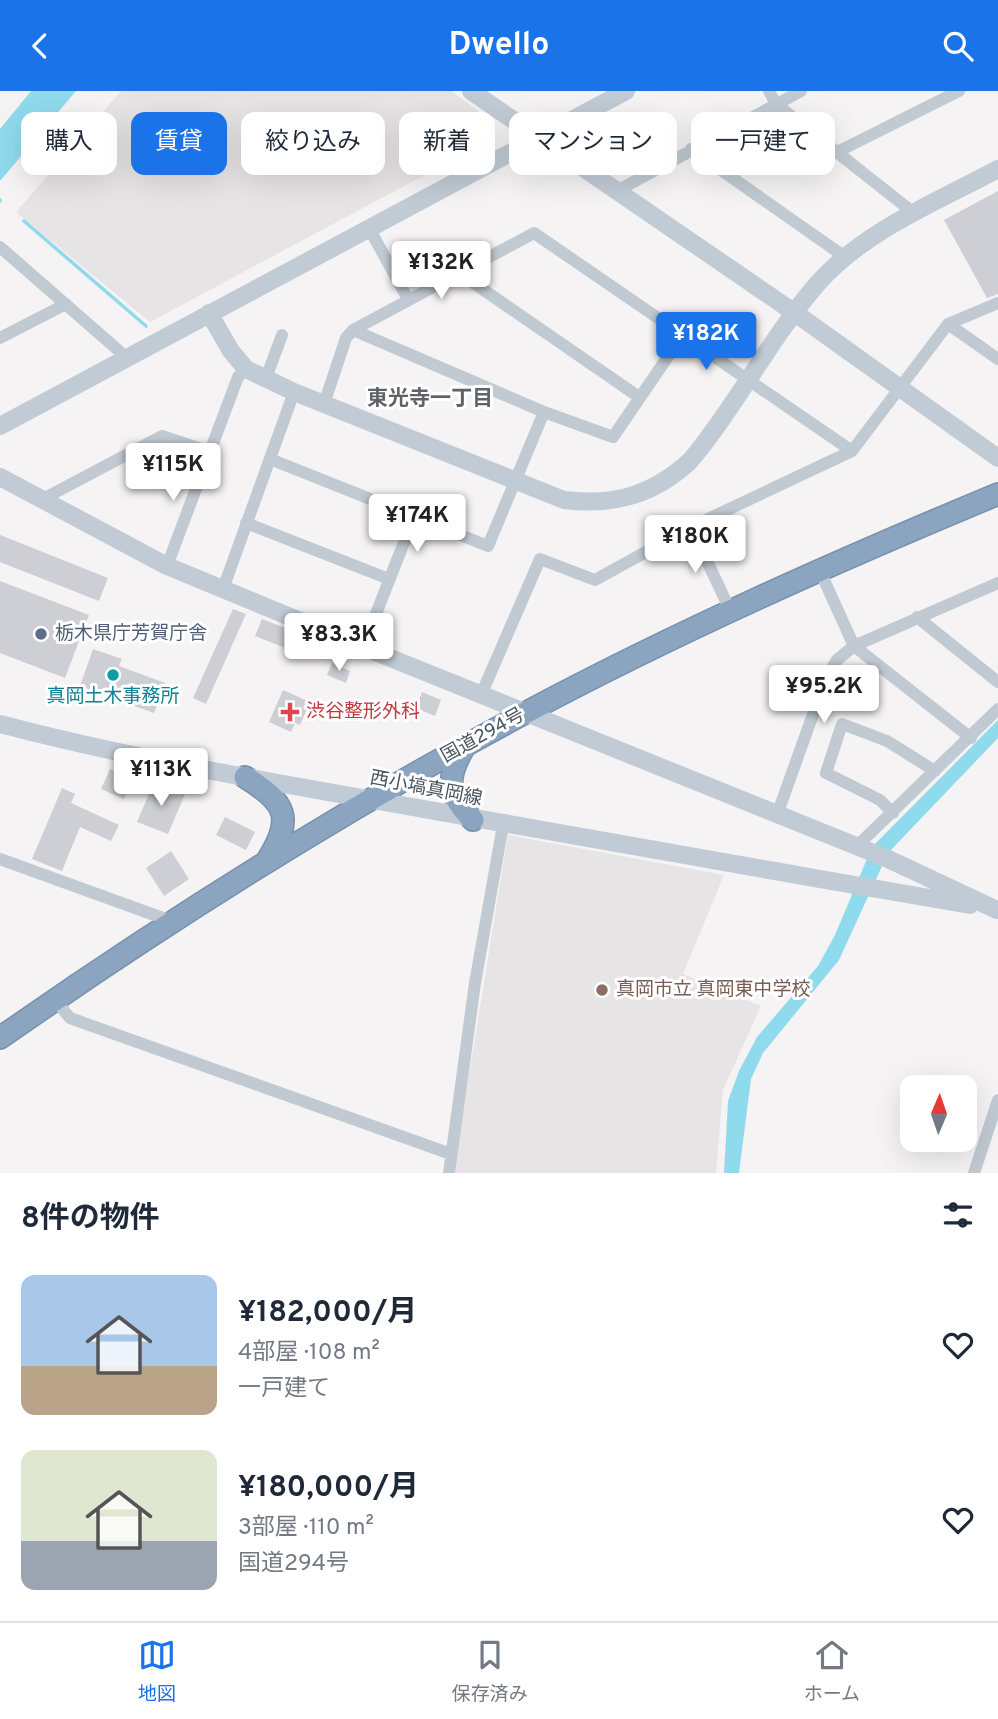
<!DOCTYPE html>
<html lang="ja">
<meta charset="utf-8">
<style>
:root{--surface:#fff;--page:#f2f2f3;--text:#1f2937;--muted:#747a83;--line:#e0e1e3;--accent:#1a73e8}
body{margin:0;font-family:Overpass,"Noto Sans JP",sans-serif;background:var(--page);color:var(--text);height:100vh;display:flex;flex-direction:column;font-size:26px;white-space:nowrap}
*{box-sizing:border-box;margin:0}
p{font-size:23px;color:var(--muted)}
.icon{flex:none;width:38px;height:38px;fill:none;stroke:currentColor;stroke-width:2;stroke-linecap:round;stroke-linejoin:round}
.map{position:relative;height:1082px;overflow:hidden}
.side{display:flex;flex-direction:column;background:var(--surface);flex:1}
.side>*{flex:none}
.top-card{position:absolute;left:21px;top:21px;width:957px;height:63px;display:flex;gap:14px}
.needle{width:46px;rotate:2deg}
.fabs{position:absolute;left:900px;top:984px;display:grid;gap:14px}
.fabs a{display:grid;place-items:center;width:77px;height:77px;border-radius:14px;background:var(--surface);box-shadow:0 7px 28px #0002;font-size:35px}
.price{position:absolute;translate:-50% -60px;padding:0 16px;border-radius:7px;background:#fff;color:#222;font-size:23px;line-height:46px;filter:drop-shadow(0 2px 4px #0008)}
.price::after{content:'';position:absolute;left:50%;top:42px;width:21px;height:16px;margin-left:-10px;background:inherit;clip-path:polygon(0 0,100% 0,50% 100%)}
.price.current{background:var(--accent);color:#fff}
ul{padding:0;list-style:none}
li{display:flex;align-items:center;gap:21px;height:175px;padding:0 21px}
li span{display:grid;place-items:center;flex:none;width:196px;height:140px;border-radius:14px;color:#555}
li>.icon{margin-inline-start:auto}
span .icon{width:84px;height:84px;fill:#fffc;stroke-width:1}
li b{font-size:30px}
h2{display:flex;justify-content:space-between;align-items:center;height:84px;padding:0 21px;font-size:30px}
.pill{padding:0 24px;border-radius:14px;background:var(--surface);box-shadow:0 7px 28px #0002;font-size:24px;line-height:63px}
.pill.current{background:var(--accent);color:#fff}
header{display:flex;justify-content:space-between;align-items:center;height:91px;padding:0 21px;background:var(--accent);color:#fff;font-size:32px;font-weight:700}
.menu{display:flex;justify-content:space-around;align-items:center;height:98px;border-top:2px solid var(--line);background:var(--surface);font-size:19px;color:var(--muted)}
.menu a{display:grid;justify-items:center;gap:4px}
.menu .current{color:var(--accent)}
.map>svg:first-child{display:block}
.education{fill:#e6e4e5}
.water{fill:#90daee}
.lines{fill:none;stroke-linecap:round;stroke-linejoin:round}
.stream{stroke:#90daee;stroke-width:3.5}
.building{fill:#cdcfd5}
.highway-casing{stroke:#7690ad;stroke-width:24}
.street{stroke:#c1cad2;stroke-width:12}
.secondary{stroke:#c1cbd6;stroke-width:18}
.highway{stroke:#8ba5c1;stroke-width:21}
.service-dot{fill:#5c6f8a;stroke:#fff;stroke-width:2.5}
.culture-dot{fill:#0f9aa8;stroke:#fff;stroke-width:2.5}
.health-dot{fill:#e0444e;stroke:#fff;stroke-width:2.5}
.education-dot{fill:#8d6e63;stroke:#fff;stroke-width:2.5}
.labels{text-anchor:middle;dominant-baseline:central;stroke-width:6;stroke-linejoin:round;paint-order:stroke}
.service-label{font-size:19px;fill:#4e5e75;stroke:#fff;text-anchor:start}
.culture-label{font-size:19px;fill:#0d838f;stroke:#fff}
.health-label{font-size:19px;fill:#be3a42;stroke:#fff;text-anchor:start}
.street-label{font-size:19px;fill:#4a5661;stroke:#fff}
.education-label{font-size:19px;fill:#785e54;stroke:#fff;text-anchor:start}
.neighbourhood-label{font-size:21px;font-weight:bold;fill:#5f6368;stroke:#fff}
</style>
<header><svg class="icon" aria-label="back" viewBox="0 0 24 24"><path d="M15 5l-7 7 7 7"/></svg>Dwello<svg class="icon" aria-label="search" viewBox="0 0 24 24"><circle cx="10" cy="10" r="6"/><path d="M15 15l6 6"/></svg></header>
<div class="map">
<svg width="998" height="1082" viewBox="0 0 998 1082">
<rect width="100%" height="100%" fill="#f5f3f3"/>
<path class="education" d="M 121,0 L 451,0 L 494,31 L 492,48 L 150,231 L 16,121 Z
M 508,744 L 724,784 L 683,883 L 761,915 L 723,999 L 716,1082 L 453,1082 Z"/>
<path class="water" d="M 31,0 L 76,0 L 0,90 L 0,38 Z
M 998,629 L 998,647 L 888,762 L 839,869 L 763,962 L 751,988 L 739,1082 L 724,1082 L 728,1010 L 739,980 L 757,946 L 818,875 L 835,844 L 872,756 Z"/>
<g class="lines">
<path class="stream" d="M 0,109 L 0,110
M 24,130 L 146,235"/>
</g>
<path class="building" d="M 998,100 L 998,203 L 987,207 L 944,129 Z
M 0,444 L 108,487 L 99,510 L 0,471 Z
M 0,490 L 89,524 L 65,587 L 0,562 Z
M 233,518 L 246,523 L 206,613 L 193,607 Z
M 262,528 L 295,541 L 288,558 L 255,545 Z
M 93,558 L 122,568 L 119,575 L 165,592 L 154,622 L 80,595 Z
M 332,572 L 350,580 L 346,592 L 327,584 Z
M 283,599 L 310,611 L 300,634 L 295,632 L 291,641 L 269,631 Z
M 422,601 L 441,609 L 435,625 L 416,617 Z
M 110,678 L 133,687 L 124,708 L 101,698 Z
M 154,691 L 185,703 L 168,743 L 137,731 Z
M 62,697 L 75,703 L 71,712 L 119,734 L 111,750 L 80,736 L 62,780 L 32,768 Z
M 225,726 L 255,741 L 246,759 L 216,744 Z
M 171,760 L 189,788 L 164,805 L 146,777 Z"/>
<g class="lines">
<defs>
<path id="highway" d="M 465,655 C 446,686 446,702 473,729
M 245,686 C 287,712 294,727 267,770
M 0,947 C 169,829 343,719 525,622 C 679,540 837,470 998,403"/>
</defs>
<use href="#highway" class="highway-casing"/>
<path class="street" d="M 769,0 L 776,13 L 915,123
M 691,58 L 845,166
M 835,62 L 959,0
M 615,101 L 801,0
M 369,137 L 408,208
M 0,156 L 126,266
M 459,182 L 639,306
M 948,233 L 998,268
M 353,239 L 544,321 L 613,346 L 682,245
M 0,247 L 66,213
M 266,287 L 282,244
M 324,313 L 346,247 L 353,239 L 534,142 L 852,360
M 270,368 L 488,455 L 544,321
M 41,409 L 162,345 L 210,361
M 246,432 L 389,488
M 691,436 L 730,519
M 167,475 L 238,286 L 246,278
M 819,478 L 854,555 L 971,647
M 223,498 L 294,301
M 917,526 L 998,591
M 363,556 L 414,426
M 481,604 L 540,468 L 595,489 L 691,436 L 852,360 L 948,233 L 998,212
M 893,722 L 880,709 L 826,682 L 842,633 L 887,650 L 935,680
M 777,724 L 826,587 L 837,569 L 854,555 L 998,492
M 857,755 L 998,618
M 0,768 L 171,830
M 55,909 L 70,927 L 451,1063
M 449,1082 L 475,892 L 503,734
M 974,1082 L 998,1009"/>
<path class="secondary" d="M 471,0 L 795,222 L 998,367
M 209,222 L 231,260 L 246,278 L 294,301 L 564,409 C 614,415 653,404 690,370 C 737,314 770,247 818,192 C 865,139 937,111 998,78
M 0,335 L 626,0
M 0,386 L 167,475 L 363,556 L 886,767 L 997,819
M 0,633 C 121,665 244,686 367,708 C 568,745 769,779 970,814"/>
<use href="#highway" class="highway"/>
</g>
<circle class="service-dot" cx="41" cy="543" r="7"/>
<circle class="culture-dot" cx="113" cy="584" r="7"/>
<path class="health-dot" d="M286.5 610.5h7v7h7v7h-7v7h-7v-7h-7v-7h7z"/>
<circle class="education-dot" cx="602" cy="899" r="7"/>
<g class="labels">
<g class="service-label">
<text x="55" y="543">栃木県庁芳賀庁舎</text>
</g>
<g class="culture-label">
<text x="113" y="606">真岡土木事務所</text>
</g>
<g class="health-label">
<text x="306" y="621">渋谷整形外科</text>
</g>
<g class="street-label">
<text transform="translate(483 645) rotate(-29)">国道294号</text>
<text transform="translate(426 698) rotate(11)">西小塙真岡線</text>
</g>
<g class="education-label">
<text x="616" y="899">真岡市立 真岡東中学校</text>
</g>
<g class="neighbourhood-label">
<text x="430" y="308">東光寺一丁目</text>
</g>
</g>
</svg>
<div class="fabs">
<a><svg class="needle" viewBox="-14 -14 28 28"><path d="M0-13l5 13h-10z" fill="#e53935"/><path d="M0 13l5-13h-10z" fill="#747a83"/></svg></a>
</div>
<b class="price" style="left:441px;top:210px">¥132K</b>
<b class="price current" style="left:706px;top:281px">¥182K</b>
<b class="price" style="left:173px;top:412px">¥115K</b>
<b class="price" style="left:417px;top:463px">¥174K</b>
<b class="price" style="left:695px;top:484px">¥180K</b>
<b class="price" style="left:339px;top:582px">¥83.3K</b>
<b class="price" style="left:824px;top:634px">¥95.2K</b>
<b class="price" style="left:161px;top:717px">¥113K</b>
<div class="top-card">
<a class="pill">購入</a>
<a class="pill current">賃貸</a>
<a class="pill">絞り込み</a>
<a class="pill">新着</a>
<a class="pill">マンション</a>
<a class="pill">一戸建て</a>
</div>
</div>
<section class="side">
<h2>8件の物件<svg class="icon" aria-label="filters" viewBox="0 0 24 24"><path d="M4 7h16M4 17h16"/><circle cx="9" cy="7" r="2"/><circle cx="15" cy="17" r="2"/></svg></h2>
<ul>
<li><span style="background:linear-gradient(#a9c7e8 65%,#b9a48a 0)"><svg class="icon" aria-label="home" viewBox="0 0 24 24"><path d="M3 11l9-7 9 7M6 9v11h12V9"/></svg></span><div><b>¥182,000/月</b><p>4部屋 · 108 m²</p><p>一戸建て</p></div><svg class="icon" aria-label="heart" viewBox="0 0 24 24"><path d="M12 20l-8-8c-3-5 5-10 8-4 3-6 11-1 8 4z"/></svg></li>
<li><span style="background:linear-gradient(#dfe7d0 65%,#9aa5b1 0)"><svg class="icon" aria-label="home" viewBox="0 0 24 24"><path d="M3 11l9-7 9 7M6 9v11h12V9"/></svg></span><div><b>¥180,000/月</b><p>3部屋 · 110 m²</p><p>国道294号</p></div><svg class="icon" aria-label="heart" viewBox="0 0 24 24"><path d="M12 20l-8-8c-3-5 5-10 8-4 3-6 11-1 8 4z"/></svg></li>
</ul>
</section>
<nav class="menu">
<a class="current"><svg class="icon" aria-label="map" viewBox="0 0 24 24"><path d="M3 6l6-2 6 2 6-2v14l-6 2-6-2-6 2zM9 4v14M15 6v14"/></svg>地図</a>
<a><svg class="icon" aria-label="saved" viewBox="0 0 24 24"><path d="M7 4h10v16l-5-4-5 4z"/></svg>保存済み</a>
<a><svg class="icon" aria-label="home" viewBox="0 0 24 24"><path d="M3 11l9-7 9 7M6 9v11h12V9"/></svg>ホーム</a>
</nav>
